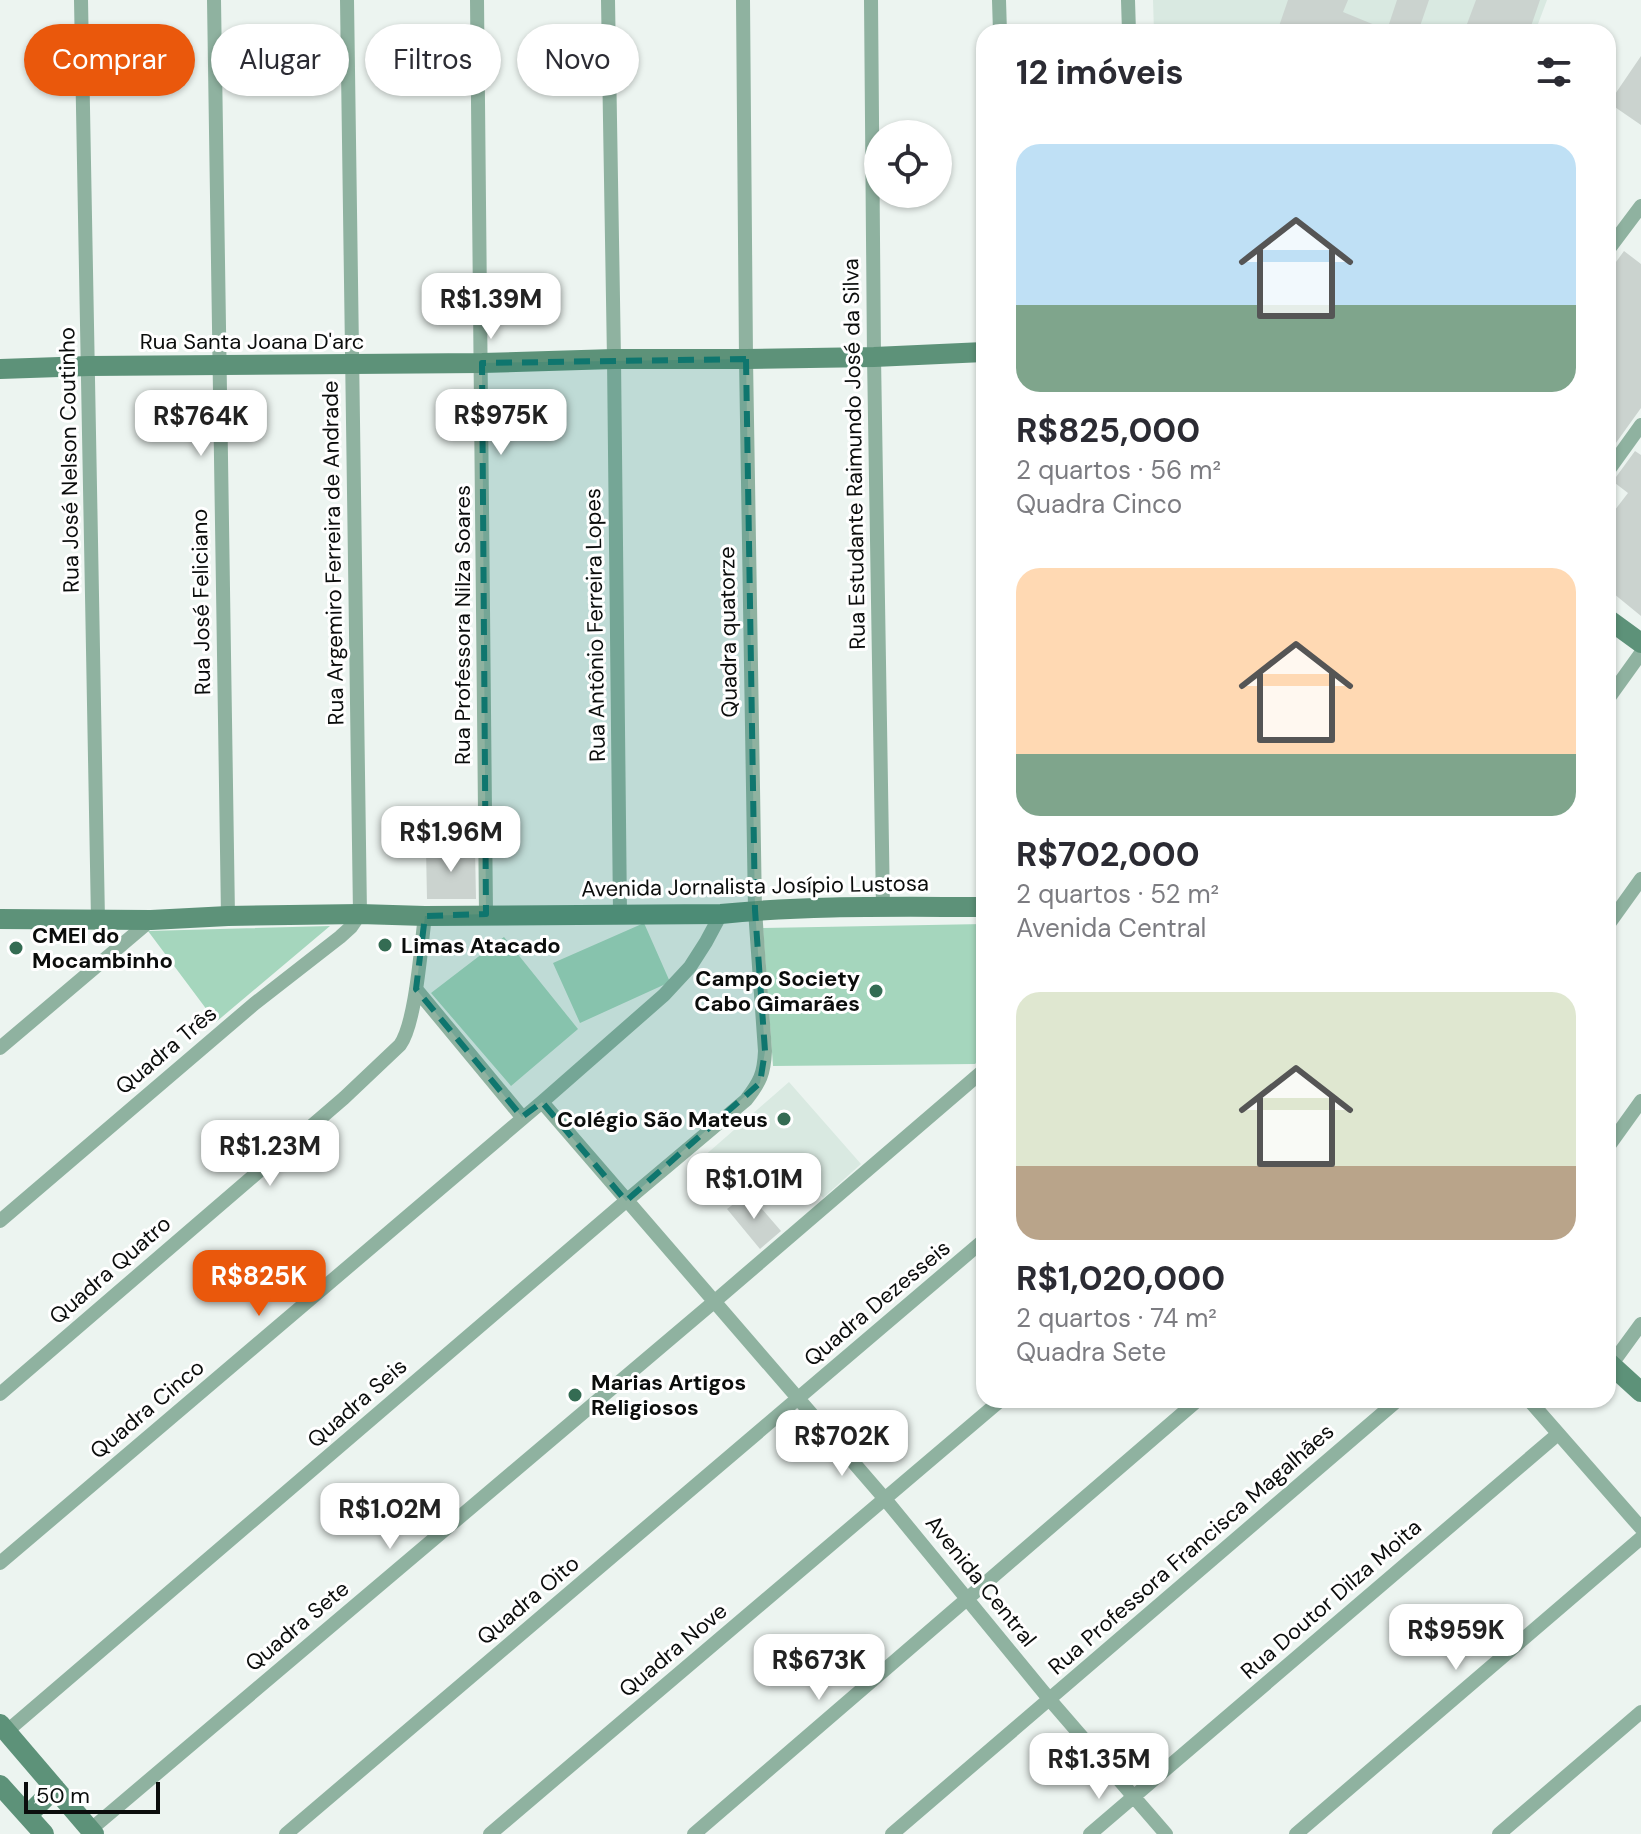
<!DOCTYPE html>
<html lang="pt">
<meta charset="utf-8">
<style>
:root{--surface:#fff;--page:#f2f2f3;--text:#2b2b33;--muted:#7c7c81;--accent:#ea580c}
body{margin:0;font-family:"DM Sans",sans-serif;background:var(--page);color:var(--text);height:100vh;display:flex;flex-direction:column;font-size:30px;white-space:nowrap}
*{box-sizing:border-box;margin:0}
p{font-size:26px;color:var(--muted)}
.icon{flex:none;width:44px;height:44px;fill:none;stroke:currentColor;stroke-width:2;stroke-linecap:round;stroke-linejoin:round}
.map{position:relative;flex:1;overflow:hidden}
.side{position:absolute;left:976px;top:24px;width:640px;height:1384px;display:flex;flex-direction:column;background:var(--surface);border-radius:24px;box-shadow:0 2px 6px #0004}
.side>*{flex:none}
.top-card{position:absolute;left:24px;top:24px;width:760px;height:72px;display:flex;gap:16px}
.fabs{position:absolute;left:864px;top:120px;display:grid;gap:16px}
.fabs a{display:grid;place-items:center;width:88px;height:88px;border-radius:50%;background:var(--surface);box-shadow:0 2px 6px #0004;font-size:40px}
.scale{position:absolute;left:24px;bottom:20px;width:136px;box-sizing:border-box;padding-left:8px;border:4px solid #0b0d0c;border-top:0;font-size:22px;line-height:28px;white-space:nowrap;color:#0b0d0c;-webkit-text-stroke:6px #fff;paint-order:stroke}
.price{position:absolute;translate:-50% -68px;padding:0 18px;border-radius:16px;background:#fff;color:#222;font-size:26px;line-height:52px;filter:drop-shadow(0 2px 4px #0008)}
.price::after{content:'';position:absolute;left:50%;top:48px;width:24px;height:18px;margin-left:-12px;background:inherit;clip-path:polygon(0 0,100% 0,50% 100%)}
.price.selected{background:var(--accent);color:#fff}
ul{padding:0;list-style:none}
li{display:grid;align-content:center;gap:16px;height:424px;padding:0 40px}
li span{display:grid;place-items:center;height:248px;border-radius:24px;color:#555}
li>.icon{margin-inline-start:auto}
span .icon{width:144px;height:144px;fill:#fffc;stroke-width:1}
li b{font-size:34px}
h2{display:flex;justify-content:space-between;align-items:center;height:96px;padding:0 40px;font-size:34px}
.pill{padding:0 28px;border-radius:36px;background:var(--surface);box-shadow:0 2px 6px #0004;font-size:28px;line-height:72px}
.pill.selected{background:var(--accent);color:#fff}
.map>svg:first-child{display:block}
.built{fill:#d9e9e1}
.green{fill:#a5d6bd}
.building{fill:#cbd3cf}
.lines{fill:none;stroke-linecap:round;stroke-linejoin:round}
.street{stroke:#8fb2a0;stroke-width:14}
.secondary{stroke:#5d9279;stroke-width:20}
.marked{fill:#0f766e;fill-opacity:0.2;stroke:#0f766e;stroke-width:6;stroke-dasharray:16 10;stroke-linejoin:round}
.poi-dot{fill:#346c53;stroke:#fff;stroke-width:3}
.labels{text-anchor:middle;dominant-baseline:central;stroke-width:6;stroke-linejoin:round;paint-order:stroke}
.street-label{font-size:22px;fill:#0b0d0c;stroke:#fff}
.poi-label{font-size:22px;font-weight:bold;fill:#0b0d0c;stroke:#fff;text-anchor:start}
</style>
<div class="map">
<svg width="1641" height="1834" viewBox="0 0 1641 1834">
<rect width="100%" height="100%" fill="#ecf4f0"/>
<path class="built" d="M 1153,0 L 1547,0 L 1535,32 L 1154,32 Z
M 789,1082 L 861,1164 L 823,1198 L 786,1156 L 731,1203 L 695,1164 Z"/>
<path class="green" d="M 644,923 L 670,982 L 580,1023 L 553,963 Z
M 984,924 L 984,1055 L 975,1064 L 773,1066 L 763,928 Z
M 330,926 L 216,1022 L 148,931 Z
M 504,937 L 578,1029 L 511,1086 L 431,993 Z"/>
<path class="building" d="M 1288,0 L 1348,0 L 1343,12 L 1387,30 L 1397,0 L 1429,0 L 1418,32 L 1277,32 Z
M 1476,0 L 1540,0 L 1529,32 L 1464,32 Z
M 1641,56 L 1641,125 L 1609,103 Z
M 1624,251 L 1641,264 L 1641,408 L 1608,454 L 1608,273 Z
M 1635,451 L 1641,455 L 1641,616 L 1608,589 L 1608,519 L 1628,493 L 1611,480 L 1616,477 Z
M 426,849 L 475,849 L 476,899 L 427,899 Z
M 748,1193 L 781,1231 L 760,1249 L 727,1209 Z"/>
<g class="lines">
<path class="street" d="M 81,0 L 98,920
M 214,0 L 228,916
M 477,0 L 486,914
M 608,0 L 614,359 L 620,913
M 871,0 L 874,357 L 883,907
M 999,0 L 1000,32
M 1128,0 L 1129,32
M 1608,250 L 1641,206
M 1608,471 L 1641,425
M 1608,699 L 1641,653
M 1608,925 L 1641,879
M 416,989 L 522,1117
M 0,1048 L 151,920
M 542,1102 L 885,1499 L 1050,1700 L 1166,1834
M 1608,1147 L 1641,1101
M 0,1221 L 254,1004 L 340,937 L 351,927 L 360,914 L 347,0
M 1611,1365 L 1641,1324
M 0,1394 L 344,1098 L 400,1045 C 416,1023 421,945 425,916
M 1529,1400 L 1641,1528
M 0,1563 L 542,1102 L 664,995 L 690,967 L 706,942 L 721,914
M 6,1732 L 626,1201 L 746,1100 C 760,1082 764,1074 765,1051 L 755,910 L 746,359 L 743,0
M 90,1830 L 715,1301 L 984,1070
M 286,1834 L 984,1240
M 490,1834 L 1001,1400
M 694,1834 L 1198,1400
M 892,1834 L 1398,1400
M 1090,1834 L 1558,1434
M 1296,1834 L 1641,1538
M 1499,1834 L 1641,1712"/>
<path class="secondary" d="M 0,369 L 89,366 L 482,363 L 614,359 L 746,359 L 874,357 L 984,352
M 1608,619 L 1641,643
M 0,919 L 151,920 L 228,916 L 360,914 L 425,916 L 721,914 C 808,905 897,907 984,907
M 1608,1362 L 1641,1392
M 0,1724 L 94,1834
M 0,1785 L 44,1834
M 28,1815 L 55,1788"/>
</g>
<path class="marked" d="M 746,359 L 755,910 L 765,1051 L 760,1083 L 626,1201 L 542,1102 L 522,1117 L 416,989 L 425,916 L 486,914 L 482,363 Z"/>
<g class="poi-dot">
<circle cx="385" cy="945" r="8"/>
<circle cx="16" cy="948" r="8"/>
<circle cx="876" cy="991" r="8"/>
<circle cx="784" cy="1119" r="8"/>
<circle cx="575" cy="1395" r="8"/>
</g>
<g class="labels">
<g class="street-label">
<text x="252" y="341">Rua Santa Joana D'arc</text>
<text transform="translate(854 454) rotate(-91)">Rua Estudante Raimundo José da Silva</text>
<text transform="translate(69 460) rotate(-91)">Rua José Nelson Coutinho</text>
<text transform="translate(333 553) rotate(-91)">Rua Argemiro Ferreira de Andrade</text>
<text transform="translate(201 602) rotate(-91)">Rua José Feliciano</text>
<text transform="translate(462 625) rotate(-90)">Rua Professora Nilza Soares</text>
<text transform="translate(595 625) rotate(-91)">Rua Antônio Ferreira Lopes</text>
<text transform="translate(728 632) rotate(-91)">Quadra quatorze</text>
<text transform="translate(755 886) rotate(-1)">Avenida Jornalista Josípio Lustosa</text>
<text transform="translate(166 1050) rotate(-40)">Quadra Três</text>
<text transform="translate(110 1270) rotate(-41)">Quadra Quatro</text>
<text transform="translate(877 1303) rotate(-40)">Quadra Dezesseis</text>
<text transform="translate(357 1403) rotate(-41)">Quadra Seis</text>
<text transform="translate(147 1409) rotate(-40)">Quadra Cinco</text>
<text transform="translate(1191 1549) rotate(-41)">Rua Professora Francisca Magalhães</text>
<text transform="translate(981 1581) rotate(51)">Avenida Central</text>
<text transform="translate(1331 1599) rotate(-41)">Rua Doutor Dilza Moita</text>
<text transform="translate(528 1600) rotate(-40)">Quadra Oito</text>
<text transform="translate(297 1626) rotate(-40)">Quadra Sete</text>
<text transform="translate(673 1650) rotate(-40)">Quadra Nove</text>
</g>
<g class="poi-label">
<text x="32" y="935">CMEI do<tspan x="32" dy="25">Mocambinho</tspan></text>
<text x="401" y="945">Limas Atacado</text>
<text x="860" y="978" text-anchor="end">Campo Society<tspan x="860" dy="25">Cabo Gimarães</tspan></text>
<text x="768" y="1119" text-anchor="end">Colégio São Mateus</text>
<text x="591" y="1382">Marias Artigos<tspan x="591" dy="25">Religiosos</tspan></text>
</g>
</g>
</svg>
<div class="fabs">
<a><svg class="icon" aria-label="locate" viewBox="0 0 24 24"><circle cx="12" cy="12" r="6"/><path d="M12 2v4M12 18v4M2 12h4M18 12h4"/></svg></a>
</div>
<div class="scale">50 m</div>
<b class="price" style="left:491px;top:341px">R$1.39M</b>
<b class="price" style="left:501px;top:457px">R$975K</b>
<b class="price" style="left:201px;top:458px">R$764K</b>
<b class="price" style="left:451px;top:874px">R$1.96M</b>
<b class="price" style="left:270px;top:1188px">R$1.23M</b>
<b class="price" style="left:754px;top:1221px">R$1.01M</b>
<b class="price selected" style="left:259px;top:1318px">R$825K</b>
<b class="price" style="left:842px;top:1478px">R$702K</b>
<b class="price" style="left:390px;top:1551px">R$1.02M</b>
<b class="price" style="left:1456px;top:1672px">R$959K</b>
<b class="price" style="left:819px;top:1702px">R$673K</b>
<b class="price" style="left:1099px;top:1801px">R$1.35M</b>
<div class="top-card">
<a class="pill selected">Comprar</a>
<a class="pill">Alugar</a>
<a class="pill">Filtros</a>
<a class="pill">Novo</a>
</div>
<section class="side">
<h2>12 imóveis<svg class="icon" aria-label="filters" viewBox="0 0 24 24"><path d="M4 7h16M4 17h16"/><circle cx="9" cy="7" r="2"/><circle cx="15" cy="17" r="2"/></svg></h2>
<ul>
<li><span style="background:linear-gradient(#bfe0f5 65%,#7fa58c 0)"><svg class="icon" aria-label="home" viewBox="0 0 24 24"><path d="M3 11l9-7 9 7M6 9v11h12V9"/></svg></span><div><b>R$825,000</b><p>2 quartos · 56 m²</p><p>Quadra Cinco</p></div></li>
<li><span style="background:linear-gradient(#ffd9b3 75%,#7fa58c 0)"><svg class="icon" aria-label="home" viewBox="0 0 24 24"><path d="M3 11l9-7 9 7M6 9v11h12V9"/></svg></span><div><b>R$702,000</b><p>2 quartos · 52 m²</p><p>Avenida Central</p></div></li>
<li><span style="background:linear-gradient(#dfe7d0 70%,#b9a48a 0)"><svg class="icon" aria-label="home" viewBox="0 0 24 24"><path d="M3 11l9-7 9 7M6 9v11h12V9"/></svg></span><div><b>R$1,020,000</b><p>2 quartos · 74 m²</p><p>Quadra Sete</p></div></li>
</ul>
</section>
</div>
